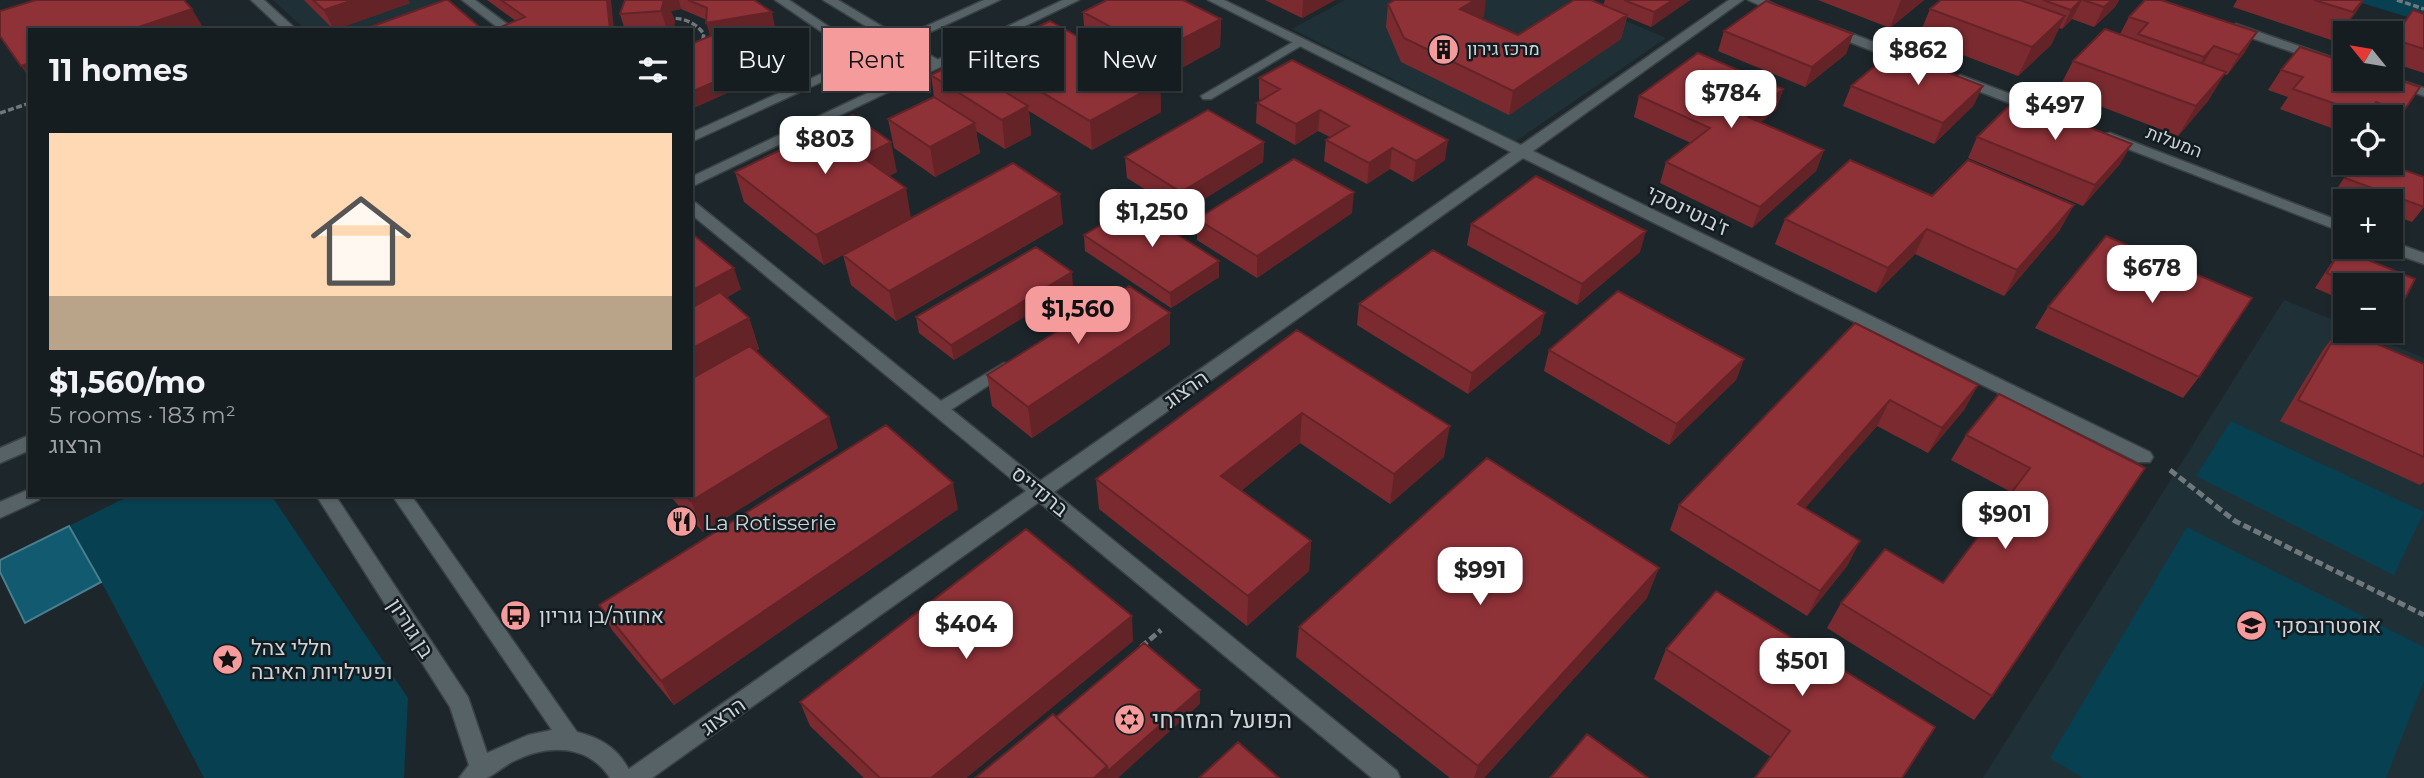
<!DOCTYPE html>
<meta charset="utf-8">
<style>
:root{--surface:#161d20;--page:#232a2d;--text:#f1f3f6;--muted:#9ea2a5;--line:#353b3e;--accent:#f59b9b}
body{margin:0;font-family:Montserrat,Heebo,sans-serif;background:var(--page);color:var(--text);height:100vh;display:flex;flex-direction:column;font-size:26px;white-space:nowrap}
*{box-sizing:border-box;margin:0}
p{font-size:23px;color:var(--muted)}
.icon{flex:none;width:38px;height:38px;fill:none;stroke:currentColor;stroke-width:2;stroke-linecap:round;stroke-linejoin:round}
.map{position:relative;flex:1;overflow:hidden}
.details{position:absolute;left:28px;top:28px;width:665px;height:469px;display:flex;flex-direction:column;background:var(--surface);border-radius:0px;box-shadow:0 2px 5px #0004,0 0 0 2px var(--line)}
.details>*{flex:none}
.hud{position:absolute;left:714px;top:28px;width:665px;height:63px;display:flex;gap:14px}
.needle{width:46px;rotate:300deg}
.buttons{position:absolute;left:2333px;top:21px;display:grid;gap:14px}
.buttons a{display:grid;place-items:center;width:70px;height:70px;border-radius:0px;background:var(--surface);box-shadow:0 2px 5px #0004,0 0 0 2px var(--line);font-size:35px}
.price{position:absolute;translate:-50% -60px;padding:0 16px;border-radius:14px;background:#fff;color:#222;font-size:23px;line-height:46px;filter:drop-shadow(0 2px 4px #0008)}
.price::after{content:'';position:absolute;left:50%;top:42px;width:21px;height:16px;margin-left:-10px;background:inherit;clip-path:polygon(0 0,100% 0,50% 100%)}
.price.selected{background:var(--accent);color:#111}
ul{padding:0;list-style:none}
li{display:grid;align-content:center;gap:14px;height:371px;padding:0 21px}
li+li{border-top:2px solid var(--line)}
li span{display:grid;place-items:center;height:217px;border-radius:0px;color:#555}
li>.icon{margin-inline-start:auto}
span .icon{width:126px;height:126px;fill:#fffc;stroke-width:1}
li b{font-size:30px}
h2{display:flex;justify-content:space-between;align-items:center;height:84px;padding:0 21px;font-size:30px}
.pill{padding:0 24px;border-radius:0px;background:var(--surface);box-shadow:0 2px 5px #0004,0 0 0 2px var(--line);font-size:24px;line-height:63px}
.pill.selected{background:var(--accent);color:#111}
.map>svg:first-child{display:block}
.built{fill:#1f3137}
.green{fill:#064051}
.water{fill:#115a70;stroke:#497e8e;stroke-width:2}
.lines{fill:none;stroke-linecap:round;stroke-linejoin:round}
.service-casing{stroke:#3a4245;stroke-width:3}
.minor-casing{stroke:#3a4245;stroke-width:3}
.tertiary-casing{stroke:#3a4245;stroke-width:3}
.secondary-casing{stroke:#3a4245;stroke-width:3}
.path-far1{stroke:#70787c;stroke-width:3.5;stroke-dasharray:6 2.5;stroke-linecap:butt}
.path{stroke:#70787c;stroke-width:5;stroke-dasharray:8 3.5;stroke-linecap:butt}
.service{fill:#576267;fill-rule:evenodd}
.minor{fill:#576267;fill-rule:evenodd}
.tertiary{fill:#576267;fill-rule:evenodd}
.secondary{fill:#576267;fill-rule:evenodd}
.wall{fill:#7b2b30}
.shaded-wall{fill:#642327}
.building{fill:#8f3238;stroke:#642327;stroke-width:2}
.labels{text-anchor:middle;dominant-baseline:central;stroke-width:5;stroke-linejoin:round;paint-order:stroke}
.far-poi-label{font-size:18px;fill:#ccd2d5;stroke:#131d21;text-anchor:start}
.far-street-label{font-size:18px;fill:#ccd2d5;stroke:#131d21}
.street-label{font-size:21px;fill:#ccd2d5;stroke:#131d21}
.poi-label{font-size:21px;fill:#ccd2d5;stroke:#131d21;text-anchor:start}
.near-poi-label{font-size:24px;fill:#ccd2d5;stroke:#131d21;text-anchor:start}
</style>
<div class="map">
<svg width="2424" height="778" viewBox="0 0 2424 778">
<rect width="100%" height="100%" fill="#1d272b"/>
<path class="built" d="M 273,0 L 439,0 L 476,30 L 306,30 Z
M 1345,0 L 1576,0 L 1666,38 L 1516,141 L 1292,29 Z
M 2284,300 L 2345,325 L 2345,331 L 2358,331 L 2424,358 L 2424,778 L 1983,778 Z"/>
<path class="green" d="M 2352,0 L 2424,0 L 2424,22 Z
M 2231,421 L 2424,512 L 2394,575 L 2196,476 Z
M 131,495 L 271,495 L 408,698 L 404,778 L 204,778 L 109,596 L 69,526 Z
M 2187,527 L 2424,647 L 2424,681 L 2386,778 L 2083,778 L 2050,758 Z"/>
<path class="water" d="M 69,526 L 101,582 L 25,623 L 0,572 L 0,560 Z"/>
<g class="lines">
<defs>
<path id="service" d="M 462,0 L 475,0 L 515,30 L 501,30 Z
M 1300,38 L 1304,40 L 1304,44 L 1211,99 L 1203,99 L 1201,96 Z
M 1004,363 L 1009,364 L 1012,368 L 1009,372 L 946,413 L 934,413 L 932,409 L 934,405 Z"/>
<path id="minor" d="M 251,0 L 264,0 L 297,30 L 283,30 Z
M 775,0 L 789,0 L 910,81 L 908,84 L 898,84 Z
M 823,0 L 838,0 L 945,64 L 938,68 L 933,67 Z
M 1208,0 L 1224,0 L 1521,145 L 1729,0 L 1743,0 L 1533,151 L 2150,452 L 2153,457 L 2150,462 L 2138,462 L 1523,158 L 1054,492 L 1397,771 L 1400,778 L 1372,778 L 1039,502 L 652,778 L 623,778 L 626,771 L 1026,491 L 691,214 L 691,201 L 696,203 L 1040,481 L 1511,152 Z
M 1748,0 L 1765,0 L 1789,11 L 1783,15 L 1779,14 Z
M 1829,25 L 1916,58 L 1918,61 L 1916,64 L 1906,64 L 1824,32 L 1824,26 Z
M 1960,75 L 2040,105 L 2042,108 L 2040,111 L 2030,111 L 1955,82 L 1953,79 Z
M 2110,133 L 2345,223 L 2345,233 L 2105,140 L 2105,134 Z
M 2390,241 L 2424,253 L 2424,264 L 2384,250 L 2383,247 L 2390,247 Z"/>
<path id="tertiary" d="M 2236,24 L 2345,62 L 2345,70 L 2231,31 L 2230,28 Z
M 2390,77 L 2424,88 L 2424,96 L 2377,79 Z"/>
<path id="secondary" d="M 984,0 L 1000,0 L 691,142 L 691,133 Z
M 1063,0 L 1079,0 L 691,187 L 691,177 Z
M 30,435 L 30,450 L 0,463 L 0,448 Z
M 30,489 L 30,495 L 41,495 L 39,500 L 0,518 L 0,502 Z
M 316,495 L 335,495 L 468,697 L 487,753 L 528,735 L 552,730 L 392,495 L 411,495 L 577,732 C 605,739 621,751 633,778 L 610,778 C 588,744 548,744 514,761 C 505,765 495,775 486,778 C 478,778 467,778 459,778 L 469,765 L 450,707 Z"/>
</defs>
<use href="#service" class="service-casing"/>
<use href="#minor" class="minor-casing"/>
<use href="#tertiary" class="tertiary-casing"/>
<use href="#secondary" class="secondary-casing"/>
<path class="path-far1" d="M 2397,0 L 2424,9
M 667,18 C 683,18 694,21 704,34 L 702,44
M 732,40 L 763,36 L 799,44
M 0,113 L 30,103"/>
<path class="path" d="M 2170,470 L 2235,521 L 2424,615
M 1141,647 L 1161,630"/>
<use href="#service" class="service"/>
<use href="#minor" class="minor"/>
<use href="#tertiary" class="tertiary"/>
<use href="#secondary" class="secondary"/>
</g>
<path class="wall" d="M 304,0 L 408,0 L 410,3 L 334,30 Z
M 487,0 L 611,0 L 516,21 Z
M 625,0 L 754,0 L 775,27 L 730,34 L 770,74 L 691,109 L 691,44 L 710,36 L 707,20 L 681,9 L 671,11 L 675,22 L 673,30 L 625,30 L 620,14 Z
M 1265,0 L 1335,0 L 1302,18 Z
M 1605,0 L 1690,0 L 1651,27 L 1627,17 L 1621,39 L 1509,115 L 1401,62 L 1386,27 L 1388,4 L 1484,16 L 1481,18 L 1518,35 L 1603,5 Z
M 1818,0 L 1924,0 L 1890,28 Z
M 1941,0 L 2119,0 L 2115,7 L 2094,27 L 2072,19 L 2062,29 L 2059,28 L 2051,45 L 2018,76 L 1918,38 L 1930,9 Z
M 2237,0 L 2364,0 L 2334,41 L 2233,7 Z
M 2413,10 L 2424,14 L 2424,73 L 2390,62 L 2390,42 Z
M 1083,12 L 1221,19 L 1220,47 L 1158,81 L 1085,40 Z
M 2129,17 L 2245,52 L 2227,75 L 2224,74 L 2208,101 L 2178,136 L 2058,90 L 2073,61 L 2120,34 Z
M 1724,31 L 1853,34 L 1846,54 L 1805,87 L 1718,51 Z
M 980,55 L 1160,83 L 1161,112 L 1092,150 L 1029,111 L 1031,135 L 1005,149 L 976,131 L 980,153 L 935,177 L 894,148 L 888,119 L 934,97 L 931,75 L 983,78 Z
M 2281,70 L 2403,112 L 2390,129 L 2390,117 L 2345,117 L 2345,133 L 2280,109 L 2288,97 L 2268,90 Z
M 1259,78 L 1445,160 L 1413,182 L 1390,169 L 1367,184 L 1324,161 L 1326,140 L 1330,137 L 1318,131 L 1295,145 L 1256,123 L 1257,103 L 1261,100 L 1259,99 Z
M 1851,86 L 1983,86 L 1973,106 L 1934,144 L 1843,106 Z
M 1783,89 L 1776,110 L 1760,122 L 1824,150 L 1816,171 L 1752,228 L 1660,183 L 1666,162 L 1691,143 L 1634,117 L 1639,96 Z
M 1977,137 L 2120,164 L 2083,206 L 1968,158 Z
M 1264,142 L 1263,162 L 1182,213 L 1127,178 L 1125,157 Z
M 2354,163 L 2424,207 L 2412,222 L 2390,214 L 2390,201 L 2356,201 L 2334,193 Z
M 735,172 L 897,172 L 889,176 L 911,218 L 1063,224 L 896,321 L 851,285 L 843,255 L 824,265 L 744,202 Z
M 1932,196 L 2060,230 L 2004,296 L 1915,254 L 1876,293 L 1775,244 L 1785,219 Z
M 1352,213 L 1257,278 L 1197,240 L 1197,219 Z
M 1471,224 L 1640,252 L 1577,305 L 1467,245 Z
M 691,233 L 741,289 L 726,298 L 749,318 L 759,349 L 755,351 L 838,448 L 703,532 L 669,495 L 691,495 Z
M 1084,235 L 1219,261 L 1219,277 L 1171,308 L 1085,251 Z
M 2341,249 L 2415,279 L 2402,304 L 2390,317 L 2390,285 L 2345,285 L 2345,301 L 2315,288 L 2330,265 Z
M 1073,287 L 954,360 L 919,333 L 916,317 Z
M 1359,304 L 1540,334 L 1468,394 L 1357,325 Z
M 2048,307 L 2199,377 L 2183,398 L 2035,328 Z
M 1170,313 L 1170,344 L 1032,438 L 992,406 L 987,375 Z
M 1855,323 L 1978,385 L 1964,410 L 1928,453 L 1877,426 L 1804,508 L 1860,541 L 1847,566 L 1807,616 L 1670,530 L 1679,505 Z
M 2340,328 L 2424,364 L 2424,482 L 2420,485 L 2280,421 L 2323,350 Z
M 1297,330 L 1444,457 L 1390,504 L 1300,443 L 1241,491 L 1311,541 L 1309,571 L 1247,626 L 1099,509 L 1096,479 Z
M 1549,350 L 1744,359 L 1736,380 L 1669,445 L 1544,371 Z
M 1966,435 L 2145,468 L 1992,696 L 1974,720 L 1827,628 L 1841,603 L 1943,583 L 2011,492 L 1951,460 Z
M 958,509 L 674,705 L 612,630 L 599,605 Z
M 1647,598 L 1484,778 L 1450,778 L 1296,657 L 1299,627 Z
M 1133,641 L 966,778 L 864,778 L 810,726 L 800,702 Z
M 1666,649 L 1902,778 L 1771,757 L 1654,679 Z"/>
<path class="shaded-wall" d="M 353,0 L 408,0 L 410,3 L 334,30 L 324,10 Z
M 607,0 L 611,0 L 614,30 L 610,30 Z
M 654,0 L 679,0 L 681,9 L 671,11 L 675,22 L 673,30 L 667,30 L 661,11 Z
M 1303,0 L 1335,0 L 1302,18 Z
M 1475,0 L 1486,0 L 1484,16 L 1457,32 L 1460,9 Z
M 1673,0 L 1690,0 L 1651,27 L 1654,12 Z
M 1901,0 L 1924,0 L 1890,28 Z
M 2082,0 L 2072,19 L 2062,29 L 2071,10 Z
M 2112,0 L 2119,0 L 2115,7 L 2094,27 L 2104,7 Z
M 2363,0 L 2364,0 L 2355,14 L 2334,41 Z
M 192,9 L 204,29 L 130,30 Z
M 772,12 L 775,27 L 711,37 L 706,23 Z
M 1627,15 L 1621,39 L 1509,115 L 1513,91 Z
M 2065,16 L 2051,45 L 2018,76 L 2032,47 Z
M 1221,19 L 1220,47 L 1158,81 L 1157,52 Z
M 2257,32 L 2245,52 L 2227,75 L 2239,55 Z
M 1853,34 L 1846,54 L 1805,87 L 1812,67 Z
M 2214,46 L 2202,66 L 2192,77 L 2204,57 Z
M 766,60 L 770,74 L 691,109 L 691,92 Z
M 30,63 L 30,79 L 21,66 Z
M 2226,72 L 2208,101 L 2178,136 L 2196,106 Z
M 1160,83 L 1161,112 L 1092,150 L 1090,121 Z
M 1983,86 L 1973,106 L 1934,144 L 1943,123 Z
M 1783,89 L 1776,110 L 1742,138 L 1748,117 Z
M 1028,106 L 1031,135 L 1005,149 L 1002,120 Z
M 1320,110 L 1318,131 L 1295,145 L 1296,124 Z
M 975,123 L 980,153 L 935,177 L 930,147 Z
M 1448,140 L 1445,160 L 1413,182 L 1416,161 Z
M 891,142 L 897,172 L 868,187 L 862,157 Z
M 1264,142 L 1263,162 L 1182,213 L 1181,192 Z
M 2132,144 L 2120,164 L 2083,206 L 2095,185 Z
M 1392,148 L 1390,169 L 1367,184 L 1369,163 Z
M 1824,150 L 1816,171 L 1752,228 L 1760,207 Z
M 906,188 L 911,218 L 824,265 L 816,235 Z
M 1354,192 L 1352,213 L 1257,278 L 1257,256 Z
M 1060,194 L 1063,224 L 896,321 L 889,291 Z
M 2074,205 L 2060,230 L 2004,296 L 2017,270 Z
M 1927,229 L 1915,254 L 1876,293 L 1888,268 Z
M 1646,231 L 1640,252 L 1577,305 L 1582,284 Z
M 1219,261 L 1219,277 L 1171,308 L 1170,293 Z
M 734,268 L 741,289 L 691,317 L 691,291 Z
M 1072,272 L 1073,287 L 954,360 L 951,345 Z
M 1170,313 L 1170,344 L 1032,438 L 1028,407 Z
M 1545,313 L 1540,334 L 1468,394 L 1472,373 Z
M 749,318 L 759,349 L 691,387 L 691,349 Z
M 1744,359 L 1736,380 L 1669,445 L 1677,424 Z
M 1978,385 L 1964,410 L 1928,453 L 1942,428 Z
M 1890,400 L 1877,426 L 1786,530 L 1798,504 Z
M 1302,413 L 1300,443 L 1221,507 L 1221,476 Z
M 829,417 L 838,448 L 703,532 L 691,501 Z
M 1450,426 L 1444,457 L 1390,504 L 1394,474 Z
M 953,483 L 958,509 L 674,705 L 661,681 Z
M 1311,541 L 1309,571 L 1247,626 L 1248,596 Z
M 1860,541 L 1847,566 L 1807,616 L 1820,591 Z
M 1659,568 L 1647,598 L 1484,778 L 1474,778 L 1478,766 Z
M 1132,616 L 1133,641 L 966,778 L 931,778 Z
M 1200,690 L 1200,704 L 1118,778 L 1094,778 Z"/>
<path class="building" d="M 36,0 L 184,0 L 192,9 L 130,30 L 30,30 L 30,63 L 21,66 L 0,36 L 0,11 Z
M 313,0 L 353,0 L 324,10 Z
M 445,0 L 448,0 L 483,30 L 362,30 Z
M 501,0 L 607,0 L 610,30 L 497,30 L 496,29 L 525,17 Z
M 625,0 L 664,0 L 661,11 L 620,14 Z
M 688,0 L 754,0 L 772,12 L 706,23 L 707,8 Z
M 1107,0 L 1183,0 L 1221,19 L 1157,52 L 1083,12 Z
M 1395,0 L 1475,0 L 1460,9 L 1518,35 L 1574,0 L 1591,0 L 1627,15 L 1513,91 L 1404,38 L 1388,4 Z
M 1624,0 L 1673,0 L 1654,12 Z
M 1941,0 L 2020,0 L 2065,16 L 2032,47 L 1930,9 Z
M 2043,0 L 2081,0 L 2071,10 Z
M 2083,0 L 2112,0 L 2104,7 Z
M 2145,0 L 2161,0 L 2257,32 L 2239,55 L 2214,46 L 2204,57 L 2138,34 L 2148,23 L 2129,17 Z
M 2314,0 L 2363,0 L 2353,12 Z
M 1766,1 L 1853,34 L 1812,67 L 1724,31 Z
M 2413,10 L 2424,14 L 2424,49 L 2393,39 Z
M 1050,21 L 1160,83 L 1090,121 L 980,55 Z
M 2105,29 L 2226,72 L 2196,106 L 2073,61 Z
M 725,30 L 766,60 L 691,92 L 691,44 Z
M 2300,47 L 2345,62 L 2345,79 L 2390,79 L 2390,77 L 2420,87 L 2403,112 L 2376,102 L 2367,115 L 2293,89 L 2303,77 L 2281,70 Z
M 1893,51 L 1983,86 L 1943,123 L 1851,86 Z
M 1698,53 L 1783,89 L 1748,117 L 1824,150 L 1760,207 L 1666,162 L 1710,128 L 1639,96 Z
M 1292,60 L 1448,140 L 1416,161 L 1392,148 L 1369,163 L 1326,140 L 1349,126 L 1320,110 L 1296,124 L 1257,103 L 1280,89 L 1259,78 Z
M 957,62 L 1028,106 L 1002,120 L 931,75 Z
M 934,97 L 975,123 L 930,147 L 888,119 Z
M 2016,99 L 2132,144 L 2095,185 L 1977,137 Z
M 1208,110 L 1264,142 L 1181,192 L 1125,157 Z
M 853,115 L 891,142 L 862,157 L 906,188 L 816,235 L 735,172 Z
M 1294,159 L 1354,192 L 1257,256 L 1197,219 Z
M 1850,160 L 1932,196 L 1968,160 L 2074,205 L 2017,270 L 1927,229 L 1888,268 L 1785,219 Z
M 1013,163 L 1060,194 L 889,291 L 843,255 Z
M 2355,163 L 2384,163 L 2424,177 L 2424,207 L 2345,178 Z
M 1536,176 L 1646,231 L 1582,284 L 1471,224 Z
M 1133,206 L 1219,261 L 1170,293 L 1084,235 Z
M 691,233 L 734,268 L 691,291 Z
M 2106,236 L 2252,298 L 2199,377 L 2048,307 Z
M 1036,247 L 1072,272 L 951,345 L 916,317 Z
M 2341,249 L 2415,279 L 2402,304 L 2390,299 L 2390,285 L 2357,285 L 2327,273 Z
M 1433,250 L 1545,313 L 1472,373 L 1359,304 Z
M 1129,286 L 1170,313 L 1028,407 L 987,375 Z
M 1618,291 L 1744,359 L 1677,424 L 1549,350 Z
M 720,292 L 749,318 L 691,349 L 691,308 Z
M 1855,323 L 1978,385 L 1942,428 L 1890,400 L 1798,504 L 1860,541 L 1820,591 L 1679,505 Z
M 2340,328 L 2424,364 L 2424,457 L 2298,400 Z
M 1297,330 L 1450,426 L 1394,474 L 1302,413 L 1221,476 L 1311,541 L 1248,596 L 1096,479 Z
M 750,346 L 829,417 L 691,501 L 685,495 L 691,495 L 691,379 Z
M 1999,394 L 2145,468 L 1992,696 L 1841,603 L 1885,549 L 1943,583 L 2030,468 L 1966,435 Z
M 886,425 L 953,483 L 661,681 L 599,605 Z
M 1487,458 L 1659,568 L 1478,766 L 1299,627 Z
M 1026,529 L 1132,616 L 931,778 L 880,778 L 800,702 Z
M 1716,591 L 1935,727 L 1902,778 L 1755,778 L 1790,731 L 1666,649 Z
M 1144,643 L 1200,690 L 1108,771 L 1107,766 L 1056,717 Z
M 1053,714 L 1107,766 L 1094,778 L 975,778 Z
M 1587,734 L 1648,778 L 1550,778 Z
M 1238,742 L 1279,778 L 1199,778 Z"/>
<defs>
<symbol id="building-disc" viewBox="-11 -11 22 22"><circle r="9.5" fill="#f59b9b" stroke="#131d21"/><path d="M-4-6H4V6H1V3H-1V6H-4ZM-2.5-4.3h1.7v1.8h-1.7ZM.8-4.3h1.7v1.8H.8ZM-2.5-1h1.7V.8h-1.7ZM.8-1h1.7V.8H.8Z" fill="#111"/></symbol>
<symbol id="restaurant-disc" viewBox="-11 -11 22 22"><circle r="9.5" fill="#f59b9b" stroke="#131d21"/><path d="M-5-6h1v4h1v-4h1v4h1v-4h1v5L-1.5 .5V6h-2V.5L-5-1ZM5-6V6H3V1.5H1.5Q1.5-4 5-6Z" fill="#111"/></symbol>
<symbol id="bus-disc" viewBox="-11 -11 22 22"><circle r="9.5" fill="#f59b9b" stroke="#131d21"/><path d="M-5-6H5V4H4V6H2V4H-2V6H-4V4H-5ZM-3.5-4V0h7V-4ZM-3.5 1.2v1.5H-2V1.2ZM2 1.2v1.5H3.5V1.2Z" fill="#111"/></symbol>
<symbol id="school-disc" viewBox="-11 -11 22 22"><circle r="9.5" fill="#f59b9b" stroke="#131d21"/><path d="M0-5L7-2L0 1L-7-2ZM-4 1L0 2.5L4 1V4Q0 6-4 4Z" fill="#111"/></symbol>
<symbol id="sight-disc" viewBox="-11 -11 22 22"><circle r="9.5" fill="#f59b9b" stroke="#131d21"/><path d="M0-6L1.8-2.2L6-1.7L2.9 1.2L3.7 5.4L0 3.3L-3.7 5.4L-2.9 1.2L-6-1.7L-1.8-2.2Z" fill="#111"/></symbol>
<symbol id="synagogue-disc" viewBox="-11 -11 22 22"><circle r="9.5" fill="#f59b9b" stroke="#131d21"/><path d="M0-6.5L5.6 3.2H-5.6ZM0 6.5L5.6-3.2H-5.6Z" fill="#111"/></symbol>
</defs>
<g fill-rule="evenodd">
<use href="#building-disc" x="1426" y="32" width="35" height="35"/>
<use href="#restaurant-disc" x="664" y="504" width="35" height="35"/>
<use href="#bus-disc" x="498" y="598" width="35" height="35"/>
<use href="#school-disc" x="2234" y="608" width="35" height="35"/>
<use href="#sight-disc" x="210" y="642" width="35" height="35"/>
<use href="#synagogue-disc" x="1112" y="702" width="35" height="35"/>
</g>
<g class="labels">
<g class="far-poi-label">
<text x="1467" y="49">מרכז גירון</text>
</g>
<g class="far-street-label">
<text transform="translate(2174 142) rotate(21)">המעלות</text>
</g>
<g class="street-label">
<text transform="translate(1688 210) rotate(26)">ז'בוטינסקי</text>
<text transform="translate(1186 389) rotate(-35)">הרצוג</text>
<text transform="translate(1040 491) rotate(39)">ברנדייס</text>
<text transform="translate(411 628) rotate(57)">בן גוריון</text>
<text transform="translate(723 716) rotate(-35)">הרצוג</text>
</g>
<g class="poi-label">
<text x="704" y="522">La Rotisserie</text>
<text x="539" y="615">אחוזה/בן גוריון</text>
<text x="2275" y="625">אוסטרובסקי</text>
<text x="251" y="647">חללי צהל<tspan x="251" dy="24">ופעילויות האיבה</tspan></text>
</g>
<g class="near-poi-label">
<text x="1152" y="719">הפועל המזרחי</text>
</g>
</g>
</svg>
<div class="buttons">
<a><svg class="needle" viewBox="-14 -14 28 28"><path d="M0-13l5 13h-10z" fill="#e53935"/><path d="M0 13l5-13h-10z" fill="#9ea2a5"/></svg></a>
<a><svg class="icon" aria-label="locate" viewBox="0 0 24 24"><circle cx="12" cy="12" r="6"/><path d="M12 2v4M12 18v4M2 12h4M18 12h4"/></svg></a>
<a>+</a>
<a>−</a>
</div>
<b class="price" style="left:1918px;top:87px">$862</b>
<b class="price" style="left:1731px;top:130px">$784</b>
<b class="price" style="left:2055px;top:142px">$497</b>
<b class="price" style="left:825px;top:176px">$803</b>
<b class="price" style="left:1152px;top:249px">$1,250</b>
<b class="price" style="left:2152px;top:305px">$678</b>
<b class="price selected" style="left:1078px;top:346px">$1,560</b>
<b class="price" style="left:2005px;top:551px">$901</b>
<b class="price" style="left:1480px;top:607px">$991</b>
<b class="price" style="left:966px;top:661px">$404</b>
<b class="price" style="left:1802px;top:698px">$501</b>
<div class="hud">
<a class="pill">Buy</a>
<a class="pill selected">Rent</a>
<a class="pill">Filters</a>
<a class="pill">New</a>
</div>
<section class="details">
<h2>11 homes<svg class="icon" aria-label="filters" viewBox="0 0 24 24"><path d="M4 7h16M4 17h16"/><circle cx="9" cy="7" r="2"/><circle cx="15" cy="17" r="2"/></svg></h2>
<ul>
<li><span style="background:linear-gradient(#ffd9b3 75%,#b9a48a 0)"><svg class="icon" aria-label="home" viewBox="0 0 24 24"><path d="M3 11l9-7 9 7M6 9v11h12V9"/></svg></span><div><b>$1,560/mo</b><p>5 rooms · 183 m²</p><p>הרצוג</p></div></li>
</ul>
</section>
</div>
